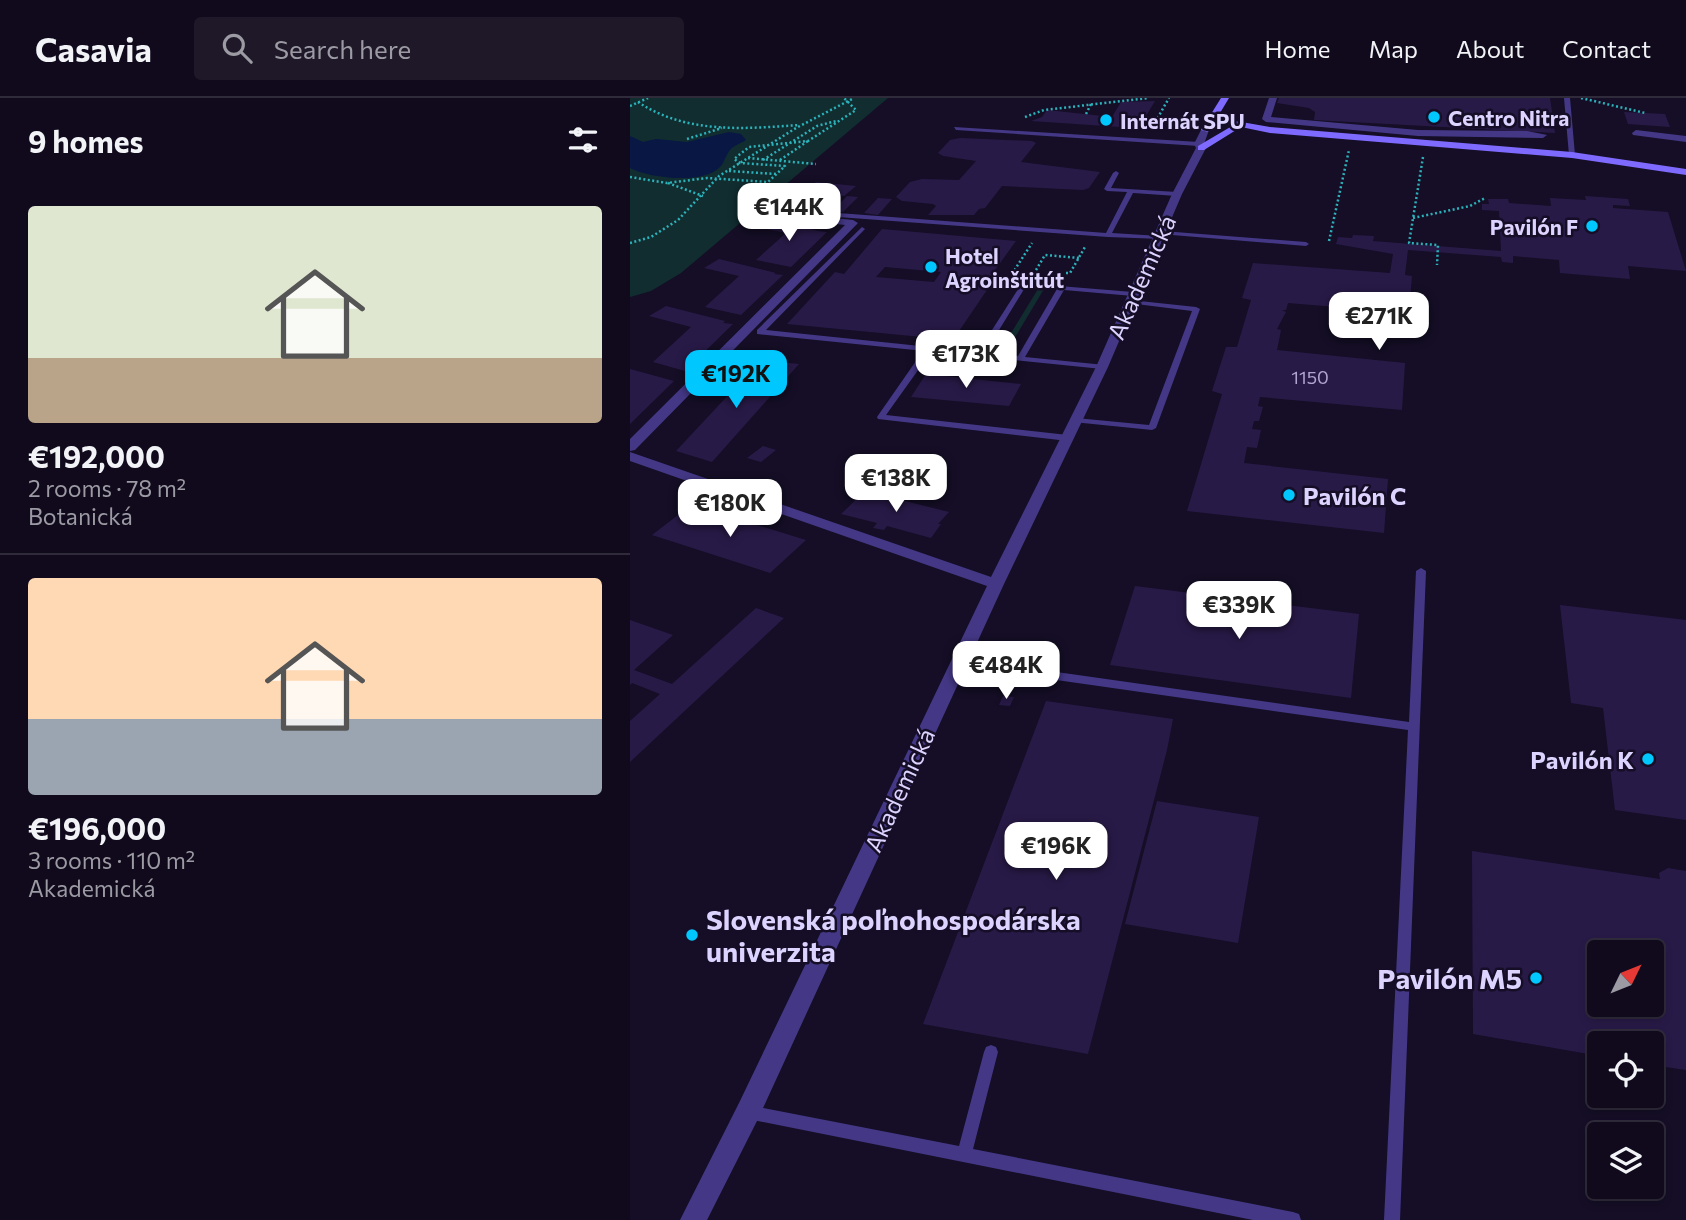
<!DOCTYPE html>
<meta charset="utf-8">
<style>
:root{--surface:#100a1c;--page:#1e1829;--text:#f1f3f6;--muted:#9c9aa3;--line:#302b3b;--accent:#00c7fe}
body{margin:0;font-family:Commissioner,sans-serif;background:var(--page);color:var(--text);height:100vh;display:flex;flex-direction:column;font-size:26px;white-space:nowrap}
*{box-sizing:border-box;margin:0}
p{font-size:23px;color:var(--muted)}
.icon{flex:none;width:38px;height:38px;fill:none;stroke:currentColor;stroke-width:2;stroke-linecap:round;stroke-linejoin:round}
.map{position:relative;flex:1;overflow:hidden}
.panel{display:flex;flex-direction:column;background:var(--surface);width:630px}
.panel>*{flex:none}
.needle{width:46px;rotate:47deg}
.fabs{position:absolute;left:957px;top:842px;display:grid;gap:14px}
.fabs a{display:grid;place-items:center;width:77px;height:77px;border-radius:7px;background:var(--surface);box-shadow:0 4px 10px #0003,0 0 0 2px var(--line);font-size:35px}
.price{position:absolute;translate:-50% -60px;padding:0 16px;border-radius:14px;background:#fff;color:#222;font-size:23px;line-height:46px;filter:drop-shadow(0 2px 4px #0008)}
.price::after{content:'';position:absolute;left:50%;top:42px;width:21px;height:16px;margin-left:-10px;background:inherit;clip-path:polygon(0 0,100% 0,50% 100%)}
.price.current{background:var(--accent);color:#111}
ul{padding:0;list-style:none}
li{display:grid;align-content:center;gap:14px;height:371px;padding:0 28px}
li+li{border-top:2px solid var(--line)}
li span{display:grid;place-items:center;height:217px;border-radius:7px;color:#555}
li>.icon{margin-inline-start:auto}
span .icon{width:126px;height:126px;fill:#fffc;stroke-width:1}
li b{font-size:30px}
h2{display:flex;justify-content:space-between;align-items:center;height:84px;padding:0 28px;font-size:30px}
header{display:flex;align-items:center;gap:42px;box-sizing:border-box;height:98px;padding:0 35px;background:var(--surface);border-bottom:2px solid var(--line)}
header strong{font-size:33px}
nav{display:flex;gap:38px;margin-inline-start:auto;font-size:24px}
.search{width:490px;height:63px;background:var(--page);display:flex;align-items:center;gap:18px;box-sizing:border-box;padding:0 24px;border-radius:7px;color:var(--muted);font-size:26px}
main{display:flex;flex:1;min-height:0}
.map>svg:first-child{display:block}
.green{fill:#112d30}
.water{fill:#081744}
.building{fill:#281a47;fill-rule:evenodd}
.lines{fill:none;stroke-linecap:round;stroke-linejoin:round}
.path{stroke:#2cb2ba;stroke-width:2.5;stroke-dasharray:2 2.5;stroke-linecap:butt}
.lane{fill:#443886;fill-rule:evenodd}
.street{fill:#443886;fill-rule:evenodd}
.secondary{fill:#7f6aff;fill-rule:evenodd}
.poi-dot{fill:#00c7fe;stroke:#150e26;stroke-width:2.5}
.labels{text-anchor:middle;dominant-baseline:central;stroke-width:5;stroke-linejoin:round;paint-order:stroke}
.far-number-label{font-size:18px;fill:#b0a5d1}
.far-poi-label{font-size:21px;font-weight:bold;fill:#ddd3ff;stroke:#150e26;text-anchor:start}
.street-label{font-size:24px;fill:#ddd3ff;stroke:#150e26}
.poi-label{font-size:24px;font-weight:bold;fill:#ddd3ff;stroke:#150e26;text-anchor:start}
.near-poi-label{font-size:28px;font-weight:bold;fill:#ddd3ff;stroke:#150e26;text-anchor:start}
</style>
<header>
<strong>Casavia</strong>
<div class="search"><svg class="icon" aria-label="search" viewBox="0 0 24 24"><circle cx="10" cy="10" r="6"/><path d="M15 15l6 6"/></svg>Search here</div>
<nav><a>Home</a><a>Map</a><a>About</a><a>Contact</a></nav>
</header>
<main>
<section class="panel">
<h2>9 homes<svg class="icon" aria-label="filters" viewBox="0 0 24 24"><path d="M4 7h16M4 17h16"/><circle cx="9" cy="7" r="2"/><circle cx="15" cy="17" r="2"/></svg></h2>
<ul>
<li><span style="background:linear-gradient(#dfe7d0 70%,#b9a48a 0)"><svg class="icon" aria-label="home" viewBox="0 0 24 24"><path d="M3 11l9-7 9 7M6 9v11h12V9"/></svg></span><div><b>€192,000</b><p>2 rooms · 78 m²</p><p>Botanická</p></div></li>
<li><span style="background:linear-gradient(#ffd9b3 65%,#9aa5b1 0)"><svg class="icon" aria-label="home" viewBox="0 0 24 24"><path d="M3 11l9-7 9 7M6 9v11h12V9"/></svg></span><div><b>€196,000</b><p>3 rooms · 110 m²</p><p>Akademická</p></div></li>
</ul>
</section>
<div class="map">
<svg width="1056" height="1122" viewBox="0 0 1056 1122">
<rect width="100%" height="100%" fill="#150e26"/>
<path class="green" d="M 0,0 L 258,0 L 51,175 L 21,193 L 0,199 Z
M 408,191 L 414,191 L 381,246 L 386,253 L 375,255 L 366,254 L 365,247 L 375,245 Z"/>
<path class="water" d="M 99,34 L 111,36 L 116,42 C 112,45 105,47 102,50 C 96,55 95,64 90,69 C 73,87 19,80 0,70 L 0,38 L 13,44 L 26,41 L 57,44 Z"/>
<path class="building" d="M 649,0 L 920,0 L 925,35 L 684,22 L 685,14 L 679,10 L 647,5 Z
M 525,3 L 513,23 L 490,29 L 401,23 L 412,19 L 417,12 L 482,19 L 491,4 Z
M 994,14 L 1035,16 L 1040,29 L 998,26 Z
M 330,40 L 402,43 L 406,45 L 391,64 L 470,74 L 459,90 L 453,92 L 372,88 L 355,110 L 349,111 L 344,117 L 298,117 L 306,108 L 303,106 L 272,103 L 266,99 L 280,84 L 292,81 L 329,82 L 346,63 L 313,58 L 308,55 L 320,42 Z
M 186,84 L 226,88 L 214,98 L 182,96 L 178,92 Z
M 217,98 L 228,99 L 213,114 L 202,113 Z
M 955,98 L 998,101 L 1000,108 L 983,107 L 983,110 L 1038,114 L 1056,173 L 998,168 L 1000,181 L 930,175 L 929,162 L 883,158 L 883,165 L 872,164 L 871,159 L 778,152 L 775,177 L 782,178 L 779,215 L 658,205 L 656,212 L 652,212 L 656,214 L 647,231 L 651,232 L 647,252 L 775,265 L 772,312 L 630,299 L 628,308 L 633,309 L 629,323 L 624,323 L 622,331 L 631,332 L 627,350 L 617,349 L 614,365 L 758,381 L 754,435 L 557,413 L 592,296 L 582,293 L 596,249 L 607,249 L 621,202 L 612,200 L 623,165 L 760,175 L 763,156 L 706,146 L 708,139 L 722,140 L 723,137 L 744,138 L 743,143 L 871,153 L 869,113 L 852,112 L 852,106 L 859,106 L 858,101 L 878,101 L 879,105 L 921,108 L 920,100 L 956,102 Z
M 248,100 L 262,101 L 248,117 L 234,115 Z
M 136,120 L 188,133 L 197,134 L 161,169 L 126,162 L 156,135 L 123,128 Z
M 252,131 L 386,143 L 360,179 L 347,178 L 337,187 L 359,189 L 323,242 L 157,226 L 205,174 L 214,176 ZM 255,169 L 311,174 L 304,184 L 246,179 Z
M 89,161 L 146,175 L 144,176 L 153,177 L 111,217 L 75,209 L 109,178 L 74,170 Z
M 36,208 L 95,223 L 93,225 L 103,226 L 55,273 L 23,264 L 61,229 L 19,218 Z
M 131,262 L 169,266 L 82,364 L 46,353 Z
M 0,271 L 44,283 L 0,326 Z
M 296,276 L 391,286 L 379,308 L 281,299 Z
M 133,348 L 146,352 L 131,364 L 117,360 Z
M 235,393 L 319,414 L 308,426 L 311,426 L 301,440 L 257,428 L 254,432 L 243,430 L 247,425 L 211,416 Z
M 61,407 L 176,442 L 140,475 L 22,437 Z
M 505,488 L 729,516 L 721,600 L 480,567 Z
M 930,507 L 1056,522 L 1056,722 L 985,712 L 973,610 L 941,605 Z
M 126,510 L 154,520 L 0,664 L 0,623 L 30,596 L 2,585 L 0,587 L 0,522 L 43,537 L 4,572 L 42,586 Z
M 373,598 L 384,599 L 380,608 L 369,607 Z
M 416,603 L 543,621 L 537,652 L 458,956 L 293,926 Z
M 527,703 L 629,719 L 608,845 L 495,826 Z
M 842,753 L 1030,781 L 1029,775 L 1038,770 L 1056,773 L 1056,972 L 1022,967 L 1022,945 L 970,945 L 970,958 L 843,936 ZM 970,854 L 1022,854 L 1022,906 L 970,906 Z"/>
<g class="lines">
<path class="path" d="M 951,0 L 1015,15
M 8,4 C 56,36 114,31 169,27
M 0,8 L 18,0
M 456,16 L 461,6
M 395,19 L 414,12 L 518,0
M 523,28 L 539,0
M 57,41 L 92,30
M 793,59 L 779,145 L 808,147 L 807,167
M 118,60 L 186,66
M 133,62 L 187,28 L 206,23
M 150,62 L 178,43
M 99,73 L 146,76
M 0,79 L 37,85 L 77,80 L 138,84 L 155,68 L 110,65 L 104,61 L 119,49 L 178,43 L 226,12 L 214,0
M 38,85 L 73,98
M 783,120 L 840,108 L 855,100
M 699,143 L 719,52
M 0,145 L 21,139 L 48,122 L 89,78 L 166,30 L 224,0
M 406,172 L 415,157 L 449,160
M 436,175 L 440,175 L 455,149
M 382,176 L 402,145
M 343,182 L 379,184"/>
<path class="lane" d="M 934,0 L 940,0 L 945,57 L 942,59 L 939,57 Z
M 324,29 L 569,44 L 572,46 L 569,48 L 326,32 Z
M 486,73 L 489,75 L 481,90 L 547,94 L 550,96 L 547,98 L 503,95 L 482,135 L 530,138 L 533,140 L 532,141 L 478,139 L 208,119 L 205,117 L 208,115 L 476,135 L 497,94 L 477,93 L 474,91 L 483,75 Z
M 232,129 L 235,131 L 234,132 L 136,232 L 348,254 L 392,185 L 503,194 L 506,196 L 503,198 L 434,192 L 395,259 L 475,267 L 475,271 L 472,271 L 127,236 L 127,232 ZM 396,188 L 427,191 L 388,258 L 355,255 Z
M 532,133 L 676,144 L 679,146 L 676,148 L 530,136 L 529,135 Z
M 500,202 L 566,209 L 570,211 L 526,330 L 522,332 L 443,324 L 442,322 L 446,320 L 519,327 L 562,213 L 498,205 L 496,204 Z
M 286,263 L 345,269 L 349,271 L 345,273 L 291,268 L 256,317 L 438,337 L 442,340 L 438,343 L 248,321 L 247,319 Z
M 791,470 L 796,473 L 770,1122 L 754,1122 L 778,632 L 370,574 L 330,566 L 325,562 L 330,558 L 370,566 L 779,624 L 786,473 Z
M 361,947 L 366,949 L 368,954 L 343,1051 L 663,1114 L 669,1116 L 671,1122 L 623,1122 L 118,1021 L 113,1019 L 111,1014 L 113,1009 L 118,1007 L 329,1048 L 354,954 L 356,949 Z"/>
<path class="street" d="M 639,0 L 647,0 L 641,19 L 788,32 L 897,33 L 917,37 L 913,40 L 788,38 L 636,24 L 632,21 Z
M 572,30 L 579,32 L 574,46 L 576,50 L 552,96 L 478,269 L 374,486 L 127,1023 L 77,1122 L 50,1122 L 109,1005 L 357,488 L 0,363 L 0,354 L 361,479 L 466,269 L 542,96 L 566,50 L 564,46 Z
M 1006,32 L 1056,38 L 1056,44 L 1003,37 L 1002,35 Z
M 174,117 L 223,122 L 228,125 L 5,352 L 0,353 L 0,341 L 215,127 L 170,122 L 169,120 Z"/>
<path class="secondary" d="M 591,0 L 599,0 L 590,15 L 600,22 L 640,29 L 942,54 L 1056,71 L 1056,77 L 942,60 L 640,35 L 611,29 L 574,52 L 568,52 L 568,48 L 602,28 L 586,21 L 578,34 L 571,32 Z"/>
</g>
<g class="poi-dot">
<circle cx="804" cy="19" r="7"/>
<circle cx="476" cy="22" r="7"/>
<circle cx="962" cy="128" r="7"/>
<circle cx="301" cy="169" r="7"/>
<circle cx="659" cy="397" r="7"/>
<circle cx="1018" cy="661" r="7"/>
<circle cx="62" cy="837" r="7"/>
<circle cx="906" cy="880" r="7"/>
</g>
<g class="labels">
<g class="far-number-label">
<text x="680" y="279">1150</text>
</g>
<g class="far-poi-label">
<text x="818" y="19">Centro Nitra</text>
<text x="490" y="22">Internát SPU</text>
<text x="948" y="128" text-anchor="end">Pavilón F</text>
<text x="315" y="157">Hotel<tspan x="315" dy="24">Agroinštitút</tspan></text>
</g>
<g class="street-label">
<text transform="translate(511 179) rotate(-66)">Akademická</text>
<text transform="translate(269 692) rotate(-65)">Akademická</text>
</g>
<g class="poi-label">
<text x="673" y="397">Pavilón C</text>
<text x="1004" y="661" text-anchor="end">Pavilón K</text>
</g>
<g class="near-poi-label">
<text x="76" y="821">Slovenská poľnohospodárska<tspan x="76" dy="32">univerzita</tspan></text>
<text x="892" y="880" text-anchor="end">Pavilón M5</text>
</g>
</g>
</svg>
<div class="fabs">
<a><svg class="needle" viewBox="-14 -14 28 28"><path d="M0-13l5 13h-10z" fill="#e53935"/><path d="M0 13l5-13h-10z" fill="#9c9aa3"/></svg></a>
<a><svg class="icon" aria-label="locate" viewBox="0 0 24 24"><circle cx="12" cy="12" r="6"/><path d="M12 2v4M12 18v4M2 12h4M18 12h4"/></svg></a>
<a><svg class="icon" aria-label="layers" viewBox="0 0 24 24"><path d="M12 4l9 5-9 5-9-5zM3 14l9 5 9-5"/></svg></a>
</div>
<b class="price" style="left:159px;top:145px">€144K</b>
<b class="price" style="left:749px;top:254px">€271K</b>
<b class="price" style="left:336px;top:292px">€173K</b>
<b class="price current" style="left:106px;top:312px">€192K</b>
<b class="price" style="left:266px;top:416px">€138K</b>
<b class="price" style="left:100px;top:441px">€180K</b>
<b class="price" style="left:609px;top:543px">€339K</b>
<b class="price" style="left:376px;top:603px">€484K</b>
<b class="price" style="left:426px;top:784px">€196K</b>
</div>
</main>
